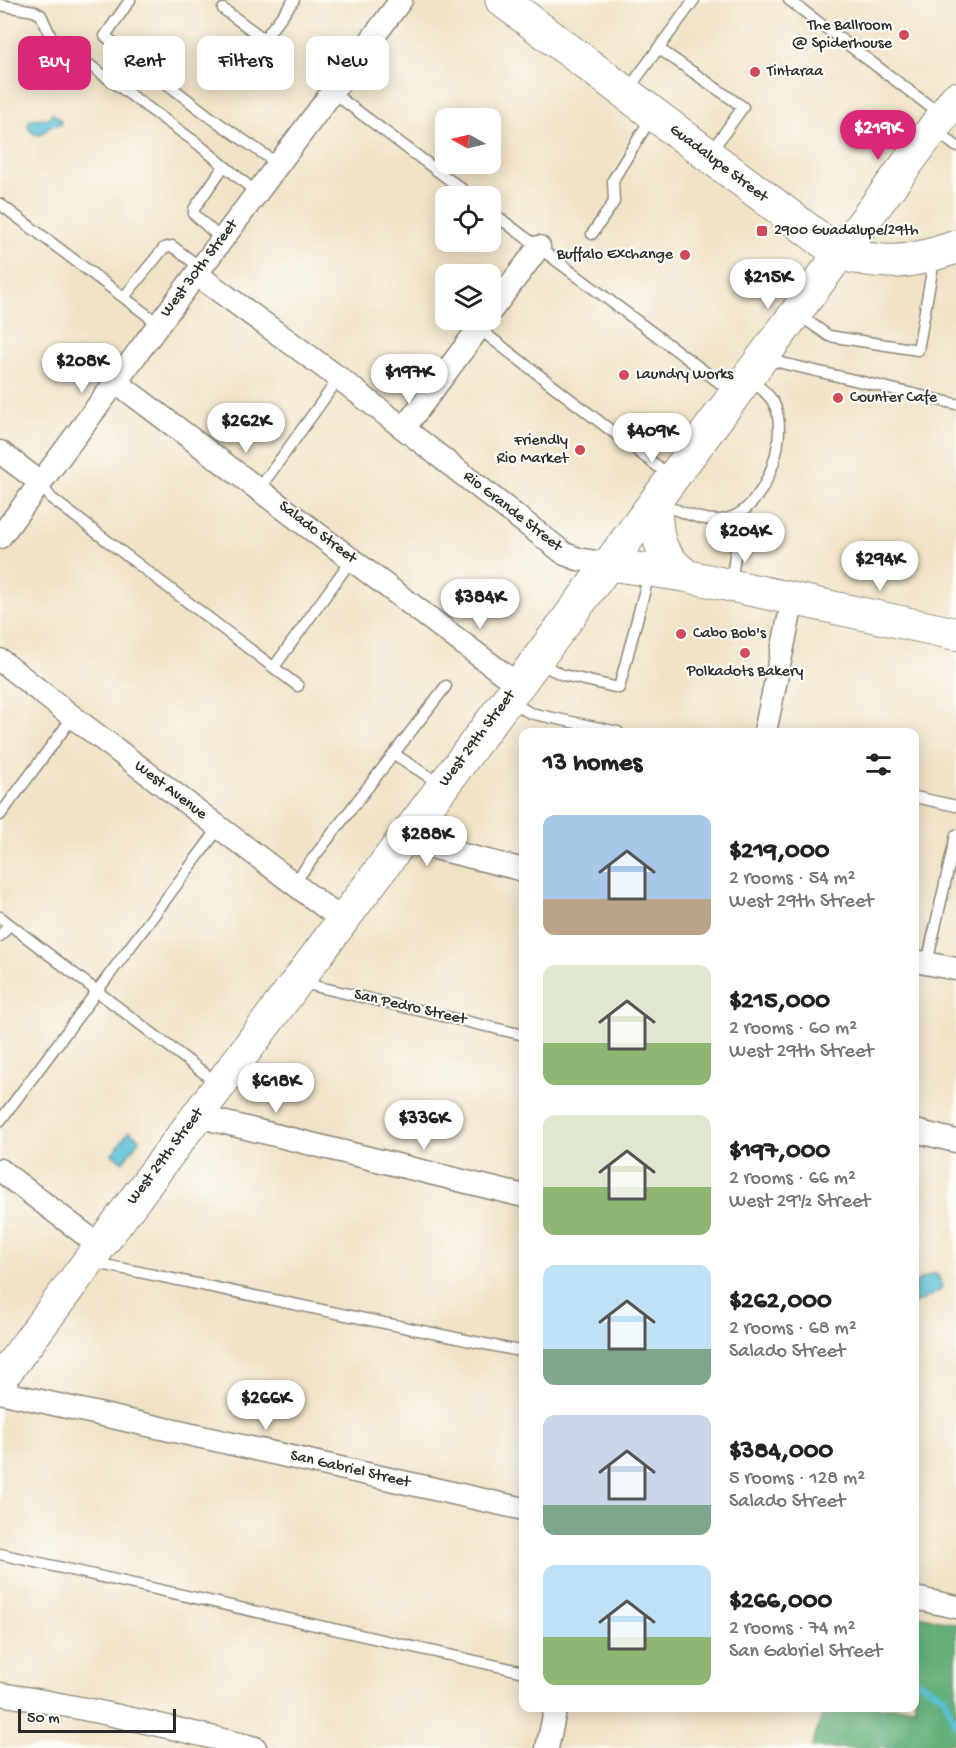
<!DOCTYPE html>
<meta charset="utf-8">
<style>
:root{--surface:#fff;--page:#f6f6f6;--text:#222;--muted:#767676;--accent:#db2777}
body{margin:0;font-family:"Gochi Hand",sans-serif;background:var(--page);color:var(--text);height:100vh;display:flex;flex-direction:column;font-size:22px;white-space:nowrap}
*{box-sizing:border-box;margin:0}
p{font-size:20px;color:var(--muted)}
.icon{flex:none;width:33px;height:33px;fill:none;stroke:currentColor;stroke-width:2;stroke-linecap:round;stroke-linejoin:round}
.map{position:relative;flex:1;overflow:hidden}
.side{position:absolute;left:519px;top:728px;width:400px;height:984px;display:flex;flex-direction:column;background:var(--surface);border-radius:12px;box-shadow:0 3px 15px #0003}
.side>*{flex:none}
.top-card{position:absolute;left:18px;top:36px;width:411px;height:54px;display:flex;gap:12px}
.needle{width:39px;rotate:278deg}
.controls{position:absolute;left:435px;top:108px;display:grid;gap:12px}
.controls a{display:grid;place-items:center;width:66px;height:66px;border-radius:12px;background:var(--surface);box-shadow:0 3px 15px #0003;font-size:30px}
.scale{position:absolute;left:18px;bottom:15px;width:158px;box-sizing:border-box;padding-left:6px;border:3px solid #2b2b2b;border-top:0;font-size:16px;line-height:21px;white-space:nowrap;color:#2b2b2b;-webkit-text-stroke:4px #fdfcf7;paint-order:stroke}
.price{position:absolute;translate:-50% -51px;padding:0 14px;border-radius:21px;background:#fff;color:#222;font-size:20px;line-height:39px;filter:drop-shadow(0 2px 3px #0008)}
.price::after{content:'';position:absolute;left:50%;top:36px;width:18px;height:14px;margin-left:-9px;background:inherit;clip-path:polygon(0 0,100% 0,50% 100%)}
.price.on{background:var(--accent);color:#fff}
ul{padding:0;list-style:none}
li{display:flex;align-items:center;gap:18px;height:150px;padding:0 24px}
li span{display:grid;place-items:center;flex:none;width:168px;height:120px;border-radius:12px;color:#555}
li>.icon{margin-inline-start:auto}
span .icon{width:72px;height:72px;fill:#fffc;stroke-width:1}
li b{font-size:26px}
h2{display:flex;justify-content:space-between;align-items:center;height:72px;padding:0 24px;font-size:26px}
.pill{padding:0 21px;border-radius:12px;background:var(--surface);box-shadow:0 3px 15px #0003;font-size:21px;line-height:54px}
.pill.on{background:var(--accent);color:#fff}
.map>svg:first-child{display:block}
.forest{fill:#64b07a;stroke:#486e52;stroke-width:1.5}
.water{fill:#58c0d5;stroke:#427680;stroke-width:1.5}
.lines{fill:none;stroke-linecap:round;stroke-linejoin:round}
.stream{stroke:#58c0d5;stroke-width:6}
.lane-casing{stroke:#8e8678;stroke-width:13}
.street-casing{stroke:#8e8678;stroke-width:25}
.secondary-casing{stroke:#8e8678;stroke-width:34}
.primary-casing{stroke:#8e8678;stroke-width:35}
.lane{stroke:#fff;stroke-width:10}
.street{stroke:#fff;stroke-width:22}
.secondary{stroke:#fff;stroke-width:32}
.primary{stroke:#fff;stroke-width:33}
.poi-dot{fill:#d1495b;stroke:#fdfcf7;stroke-width:2}
.labels{text-anchor:middle;dominant-baseline:central;stroke-width:4.5;stroke-linejoin:round;paint-order:stroke}
.poi-label{font-size:16px;fill:#2b2b2b;stroke:#fdfcf7;text-anchor:start}
.street-label{font-size:16px;fill:#2b2b2b;stroke:#fdfcf7}
</style>
<div class="map">
<svg width="956" height="1748" viewBox="0 0 956 1748">
<rect width="100%" height="100%" fill="#fdfcf7"/>
<filter id="ink" filterUnits="userSpaceOnUse"><feTurbulence type="fractalNoise" baseFrequency=".0167" numOctaves="2"/><feDisplacementMap in="SourceGraphic" scale="12" xChannelSelector="R" yChannelSelector="G"/><feConvolveMatrix kernelMatrix="1 2 1 2 8 2 1 2 1" color-interpolation-filters="sRGB"/></filter>
<filter id="wash" filterUnits="userSpaceOnUse"><feTurbulence type="fractalNoise" baseFrequency=".008" numOctaves="4" result="noise"/><feDisplacementMap in="SourceGraphic" scale="24" xChannelSelector="R" yChannelSelector="G"/><feGaussianBlur stdDeviation="1.35" result="paint"/><feColorMatrix in="noise" values="0 0 0 0 0 0 0 0 0 0 0 0 0 0 0 0 0 1.4 0 .05"/><feComposite in="paint" operator="in"/></filter>
<g filter="url(#wash)">
<rect width="100%" height="100%" fill="#f1e2c6"/>
<path class="forest" d="M 915,1614 L 956,1624 L 956,1741 L 939,1748 L 811,1748 L 825,1707 L 915,1707 Z"/>
<path class="water" d="M 52,113 L 60,119 L 61,124 L 51,126 L 40,135 C 33,135 29,132 28,125 L 31,119 L 48,118 Z
M 129,1131 L 140,1139 L 123,1162 L 112,1154 Z
M 932,1274 L 937,1274 L 942,1285 L 941,1290 L 915,1304 L 915,1282 Z"/>
<g class="lines">
<path class="stream" d="M 915,1680 L 944,1696 L 956,1726"/>
</g>
</g>
<g filter="url(#ink)">
<g class="lines">
<defs>
<path id="lane" d="M 130,0 L 105,36 L 210,117 L 278,164
M 789,0 L 940,114
M 0,5 L 34,11 L 41,15 L 51,37 L 198,144 L 257,193
M 223,9 L 264,39 L 294,0
M 658,48 L 743,107 L 710,153
M 627,91 L 694,0
M 332,92 L 471,196
M 936,131 L 956,146
M 0,204 L 159,324
M 490,211 L 732,392
M 592,234 L 614,202 L 613,180 L 651,118
M 222,240 L 194,214 L 194,209 L 224,166
M 124,297 L 164,248 L 172,246 L 201,268
M 799,315 L 829,336 L 918,350 L 934,260
M 478,328 L 670,476
M 765,359 L 956,404
M 41,483 L 51,498 L 298,686
M 259,489 L 339,378
M 658,503 C 679,510 704,524 726,519 C 764,511 789,441 775,406 C 771,395 759,387 750,379
M 731,582 L 742,512
M 538,663 L 563,675 L 619,688 L 649,574
M 274,667 L 352,559
M 510,701 L 530,713 L 618,732
M 394,754 L 440,784
M 915,797 L 956,806
M 0,815 L 73,717
M 294,883 L 446,686
M 0,917 L 217,1083
M 0,936 L 9,925
M 927,963 L 956,835
M 302,983 L 524,1035
M 0,1121 L 219,828
M 91,1262 L 524,1352
M 0,1554 L 524,1672"/>
<path id="street" d="M 196,274 L 339,378 L 565,554 L 578,559 L 607,564
M 490,312 L 539,247
M 116,382 L 518,685
M 405,427 L 485,320
M 0,452 L 41,483
M 0,537 L 401,0
M 0,660 L 73,717 L 342,920
M 765,732 L 793,599
M 403,840 L 524,870
M 915,961 L 956,969
M 197,1116 L 524,1196
M 915,1131 L 956,1141
M 0,1170 L 100,1246
M 0,1392 L 524,1509
M 915,1598 L 956,1607
M 0,1694 C 86,1707 171,1727 255,1748
M 547,1748 L 556,1707"/>
<path id="secondary" d="M 655,502 C 658,540 656,551 687,576
M 607,564 L 687,576 L 956,634
M 0,1380 L 956,98"/>
<path id="primary" d="M 502,0 L 840,254 C 890,265 907,264 956,247"/>
</defs>
<use href="#lane" class="lane-casing"/>
<use href="#street" class="street-casing"/>
<use href="#secondary" class="secondary-casing"/>
<use href="#primary" class="primary-casing"/>
<use href="#lane" class="lane"/>
<use href="#street" class="street"/>
<use href="#secondary" class="secondary"/>
<use href="#primary" class="primary"/>
</g>
</g>
<g class="poi-dot">
<circle cx="904" cy="35" r="6"/>
<circle cx="755" cy="72" r="6"/>
<rect x="756" y="225" width="12" height="12" rx="3"/>
<circle cx="685" cy="255" r="6"/>
<circle cx="624" cy="375" r="6"/>
<circle cx="838" cy="398" r="6"/>
<circle cx="580" cy="450" r="6"/>
<circle cx="681" cy="634" r="6"/>
<circle cx="745" cy="653" r="6"/>
</g>
<g class="labels">
<g class="poi-label">
<text x="892" y="26" text-anchor="end">The Ballroom<tspan x="892" dy="18">@ Spiderhouse</tspan></text>
<text x="767" y="72">Tintaraa</text>
<text x="774" y="231">2900 Guadalupe/29th</text>
<text x="673" y="255" text-anchor="end">Buffalo Exchange</text>
<text x="636" y="375">Laundry Works</text>
<text x="850" y="398">Counter Cafe</text>
<text x="568" y="441" text-anchor="end">Friendly<tspan x="568" dy="18">Rio Market</tspan></text>
<text x="693" y="634">Cabo Bob's</text>
<text x="745" y="672" text-anchor="middle">Polkadots Bakery</text>
</g>
<g class="street-label">
<text transform="translate(718 164) rotate(37)">Guadalupe Street</text>
<text transform="translate(200 269) rotate(-53)">West 30th Street</text>
<text transform="translate(512 512) rotate(38)">Rio Grande Street</text>
<text transform="translate(317 533) rotate(37)">Salado Street</text>
<text transform="translate(478 739) rotate(-53)">West 29th Street</text>
<text transform="translate(170 791) rotate(37)">West Avenue</text>
<text transform="translate(410 1008) rotate(13)">San Pedro Street</text>
<text transform="translate(166 1157) rotate(-53)">West 29th Street</text>
<text transform="translate(350 1470) rotate(13)">San Gabriel Street</text>
</g>
</g>
</svg>
<div class="controls">
<a><svg class="needle" viewBox="-14 -14 28 28"><path d="M0-13l5 13h-10z" fill="#e53935"/><path d="M0 13l5-13h-10z" fill="#767676"/></svg></a>
<a><svg class="icon" aria-label="locate" viewBox="0 0 24 24"><circle cx="12" cy="12" r="6"/><path d="M12 2v4M12 18v4M2 12h4M18 12h4"/></svg></a>
<a><svg class="icon" aria-label="layers" viewBox="0 0 24 24"><path d="M12 4l9 5-9 5-9-5zM3 14l9 5 9-5"/></svg></a>
</div>
<div class="scale">50 m</div>
<b class="price on" style="left:878px;top:161px">$219K</b>
<b class="price" style="left:768px;top:310px">$215K</b>
<b class="price" style="left:82px;top:394px">$208K</b>
<b class="price" style="left:409px;top:405px">$197K</b>
<b class="price" style="left:246px;top:454px">$262K</b>
<b class="price" style="left:652px;top:464px">$409K</b>
<b class="price" style="left:745px;top:564px">$204K</b>
<b class="price" style="left:880px;top:592px">$294K</b>
<b class="price" style="left:480px;top:630px">$384K</b>
<b class="price" style="left:427px;top:867px">$288K</b>
<b class="price" style="left:276px;top:1114px">$618K</b>
<b class="price" style="left:424px;top:1151px">$336K</b>
<b class="price" style="left:266px;top:1431px">$266K</b>
<div class="top-card">
<a class="pill on">Buy</a>
<a class="pill">Rent</a>
<a class="pill">Filters</a>
<a class="pill">New</a>
</div>
<section class="side">
<h2>13 homes<svg class="icon" aria-label="filters" viewBox="0 0 24 24"><path d="M4 7h16M4 17h16"/><circle cx="9" cy="7" r="2"/><circle cx="15" cy="17" r="2"/></svg></h2>
<ul>
<li><span style="background:linear-gradient(#a9c7e8 70%,#b9a48a 0)"><svg class="icon" aria-label="home" viewBox="0 0 24 24"><path d="M3 11l9-7 9 7M6 9v11h12V9"/></svg></span><div><b>$219,000</b><p>2 rooms · 54 m²</p><p>West 29th Street</p></div></li>
<li><span style="background:linear-gradient(#dfe7d0 65%,#8fb573 0)"><svg class="icon" aria-label="home" viewBox="0 0 24 24"><path d="M3 11l9-7 9 7M6 9v11h12V9"/></svg></span><div><b>$215,000</b><p>2 rooms · 60 m²</p><p>West 29th Street</p></div></li>
<li><span style="background:linear-gradient(#dfe7d0 60%,#8fb573 0)"><svg class="icon" aria-label="home" viewBox="0 0 24 24"><path d="M3 11l9-7 9 7M6 9v11h12V9"/></svg></span><div><b>$197,000</b><p>2 rooms · 66 m²</p><p>West 29½ Street</p></div></li>
<li><span style="background:linear-gradient(#bfe0f5 70%,#7fa58c 0)"><svg class="icon" aria-label="home" viewBox="0 0 24 24"><path d="M3 11l9-7 9 7M6 9v11h12V9"/></svg></span><div><b>$262,000</b><p>2 rooms · 68 m²</p><p>Salado Street</p></div></li>
<li><span style="background:linear-gradient(#c9d6e8 75%,#7fa58c 0)"><svg class="icon" aria-label="home" viewBox="0 0 24 24"><path d="M3 11l9-7 9 7M6 9v11h12V9"/></svg></span><div><b>$384,000</b><p>5 rooms · 128 m²</p><p>Salado Street</p></div></li>
<li><span style="background:linear-gradient(#bfe0f5 60%,#8fb573 0)"><svg class="icon" aria-label="home" viewBox="0 0 24 24"><path d="M3 11l9-7 9 7M6 9v11h12V9"/></svg></span><div><b>$266,000</b><p>2 rooms · 74 m²</p><p>San Gabriel Street</p></div></li>
</ul>
</section>
</div>
